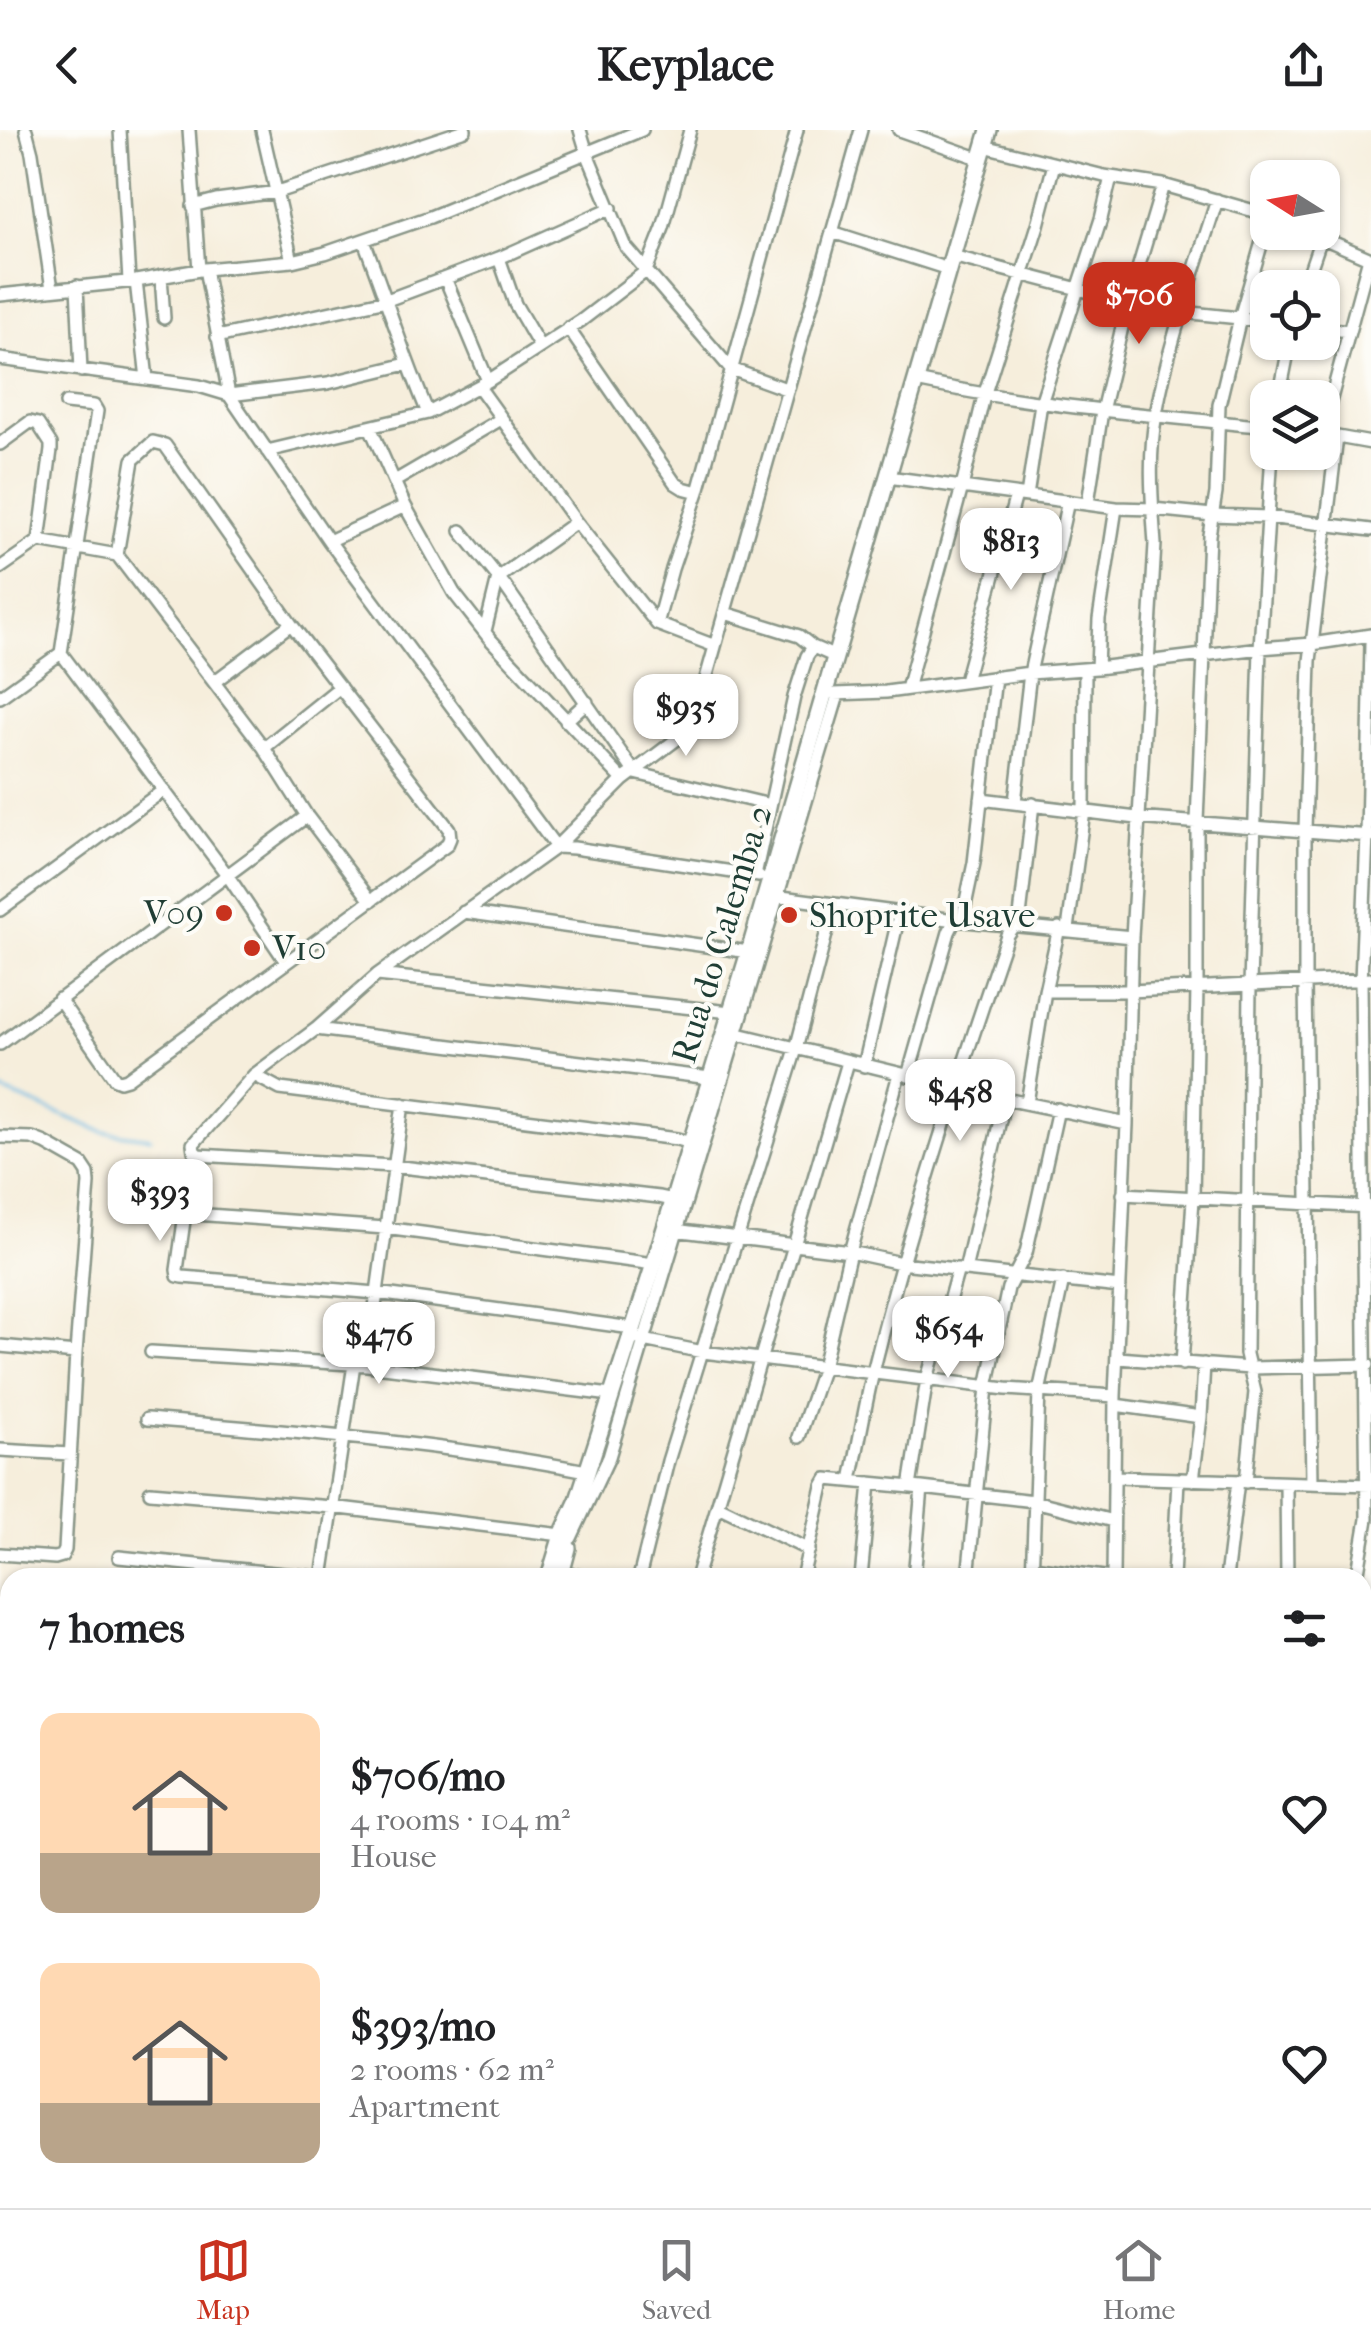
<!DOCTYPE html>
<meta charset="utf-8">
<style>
:root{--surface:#fff;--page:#f6f6f6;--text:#202124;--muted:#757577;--line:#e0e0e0;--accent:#c8321e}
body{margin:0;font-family:"IM FELL French Canon",serif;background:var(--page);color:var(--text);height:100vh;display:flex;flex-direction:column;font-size:38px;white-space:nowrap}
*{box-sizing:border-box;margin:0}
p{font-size:32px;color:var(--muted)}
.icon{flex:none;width:55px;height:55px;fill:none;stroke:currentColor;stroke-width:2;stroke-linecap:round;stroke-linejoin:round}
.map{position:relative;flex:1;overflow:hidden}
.side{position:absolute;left:0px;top:1438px;width:1372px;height:642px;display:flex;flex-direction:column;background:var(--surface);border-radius:30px 30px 0 0;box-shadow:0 2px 8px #0004}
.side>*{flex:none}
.needle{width:65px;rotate:281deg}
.controls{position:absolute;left:1250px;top:30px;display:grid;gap:20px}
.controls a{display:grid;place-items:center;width:90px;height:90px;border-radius:20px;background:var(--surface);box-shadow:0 2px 8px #0004;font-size:50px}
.price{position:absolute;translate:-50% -85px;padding:0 22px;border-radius:20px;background:#fff;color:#222;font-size:32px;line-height:65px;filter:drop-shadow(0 2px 5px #0008)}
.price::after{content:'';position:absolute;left:50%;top:60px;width:30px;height:22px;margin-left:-15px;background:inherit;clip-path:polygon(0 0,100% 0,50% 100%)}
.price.current{background:var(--accent);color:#fff}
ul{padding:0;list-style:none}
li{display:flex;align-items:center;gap:30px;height:250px;padding:0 40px}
li span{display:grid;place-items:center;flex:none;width:280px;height:200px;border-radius:20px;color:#555}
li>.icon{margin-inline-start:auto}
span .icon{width:120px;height:120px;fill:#fffc;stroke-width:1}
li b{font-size:42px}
h2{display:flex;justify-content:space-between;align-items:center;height:120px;padding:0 40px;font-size:42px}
header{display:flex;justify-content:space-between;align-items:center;height:130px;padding:0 40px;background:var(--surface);font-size:45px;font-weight:700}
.menu{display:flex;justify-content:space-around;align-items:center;height:140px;border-top:2px solid var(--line);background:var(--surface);font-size:28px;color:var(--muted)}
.menu a{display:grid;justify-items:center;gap:5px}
.menu .current{color:var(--accent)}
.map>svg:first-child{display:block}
.green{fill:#b9cc70;stroke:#6c8452;stroke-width:2.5}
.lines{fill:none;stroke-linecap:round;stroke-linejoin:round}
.stream{stroke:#6bbae5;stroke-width:2.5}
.street-casing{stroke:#8a9688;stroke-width:16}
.secondary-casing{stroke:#8a9688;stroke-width:20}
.highway-casing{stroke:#8a9688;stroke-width:25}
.street{stroke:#fff;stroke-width:11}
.secondary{stroke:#fff;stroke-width:15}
.highway{stroke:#fff;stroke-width:20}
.poi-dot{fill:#c8321e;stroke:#fdfcf7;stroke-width:4}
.labels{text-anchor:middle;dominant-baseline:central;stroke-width:8;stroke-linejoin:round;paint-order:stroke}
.poi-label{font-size:35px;fill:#1f3d34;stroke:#fdfcf7;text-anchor:start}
.street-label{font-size:35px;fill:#1f3d34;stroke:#fdfcf7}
</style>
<header><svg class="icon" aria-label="back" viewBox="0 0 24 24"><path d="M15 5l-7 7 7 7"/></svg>Keyplace<svg class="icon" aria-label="share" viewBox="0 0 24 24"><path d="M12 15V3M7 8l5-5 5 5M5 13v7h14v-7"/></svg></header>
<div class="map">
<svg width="1371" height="2078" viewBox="0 0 1371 2078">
<rect width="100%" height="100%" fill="#fdfcf7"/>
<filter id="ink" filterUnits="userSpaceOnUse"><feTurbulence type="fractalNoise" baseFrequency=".01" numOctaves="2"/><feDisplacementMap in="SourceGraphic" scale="20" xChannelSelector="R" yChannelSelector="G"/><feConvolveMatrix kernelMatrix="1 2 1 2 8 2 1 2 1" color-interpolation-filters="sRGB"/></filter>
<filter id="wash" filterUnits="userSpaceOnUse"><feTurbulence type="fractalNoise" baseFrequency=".0048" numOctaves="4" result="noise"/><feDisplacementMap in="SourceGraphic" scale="40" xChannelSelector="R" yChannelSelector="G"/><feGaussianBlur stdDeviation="2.25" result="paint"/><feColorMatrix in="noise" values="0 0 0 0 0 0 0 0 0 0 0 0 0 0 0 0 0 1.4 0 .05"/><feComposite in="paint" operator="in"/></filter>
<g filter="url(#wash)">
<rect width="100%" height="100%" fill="#f6eedc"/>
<path class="green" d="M 1363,1783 L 1371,1784 L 1371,2078 L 515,2078 L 517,2070 L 1362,2070 Z"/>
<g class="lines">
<path class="stream" d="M 0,960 L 104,1002 L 151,1008"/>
</g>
</g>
<g filter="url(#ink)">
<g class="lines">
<defs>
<path id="street" d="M 26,0 L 32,23 L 52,159
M 120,0 L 129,151
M 189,0 L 199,140
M 262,0 L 292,131
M 580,0 L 587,23 L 626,117 L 731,239 L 786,259
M 899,0 L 981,29
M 984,16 L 1104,46 L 1163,55 L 1268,85
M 193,76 L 216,70 L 277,62 L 465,0
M 832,102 L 948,139
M 1309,102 L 1371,129
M 364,111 C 386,168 404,227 428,283
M 952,126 L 1128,172 L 1182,182 L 1268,191
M 499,128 L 515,174 L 540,217
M 205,139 L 229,265 L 328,253 L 407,234
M 161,146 L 164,188
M 445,148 L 488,251
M 136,151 L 147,249
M 77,156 L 81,241
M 1304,158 L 1321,108
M 0,165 L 136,151 L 205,139 L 292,131 L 325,123 L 430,87 L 642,0
M 568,198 L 675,353 L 683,358 L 698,362
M 1322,198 L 1349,201
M 217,207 L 387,170 L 499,128 L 611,78
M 0,229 L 199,256 L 229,265 L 329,411 L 556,717
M 916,251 C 1032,276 1150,285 1268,297
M 479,257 L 576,392 L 657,494 L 715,516
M 1279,268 L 1290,212
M 370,297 L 405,376 L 454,463 L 490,509 L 623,650
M 1322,302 L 1369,128
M 1332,306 L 1371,313
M 0,314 L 30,292 L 38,294 L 51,314 L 51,320 L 39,411 L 117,425 L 264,618 L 307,686 L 371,771
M 267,321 L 428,283 L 488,251 L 582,190 L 646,141 L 663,98 L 690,0
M 888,347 L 1116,378 L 1153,379 L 1212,385 L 1268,387 L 1371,400
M 395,351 L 501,289
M 1027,366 L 1041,273 L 1101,89 L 1111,47
M 1088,373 L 1102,281 L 1128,172 L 1163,55
M 461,401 L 505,456 L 635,643 L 770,675
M 329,411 L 405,376
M 0,438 L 39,411
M 725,483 L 799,506 L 813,517 L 836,527
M 657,494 L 672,439 L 698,362 L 797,0
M 485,501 L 498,448 L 576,392
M 61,523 L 228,746 L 286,832
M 1097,538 L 1099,489 L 1116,378
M 965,551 L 1016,365
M 214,552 L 291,494
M 907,559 L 962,357 L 984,266 L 1038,95 L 1054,34
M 835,564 L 886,562 L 1030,543 L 1097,538 L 1260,518 L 1312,514 L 1371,505
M 0,567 L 61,523 L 97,281 L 94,276 L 66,273
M 566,591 L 587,572
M 264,618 L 340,557
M 981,669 L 1137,688 L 1371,706
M 1015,672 L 1030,543 L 1068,371
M 556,717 L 574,718 L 759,746
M 755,745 L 794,567 L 807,526 L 813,517
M 774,766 L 955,790 L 1132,807
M 0,780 L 164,660
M 464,782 L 749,822
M 962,790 L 974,733 L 995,547
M 1068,799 L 1084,681 L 1085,539
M 377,845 L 731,882
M 1045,861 L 1130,861 L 1371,849
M 59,869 L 115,949 L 120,951 L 127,949 L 447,715 L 450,708 L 449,699 L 291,494 L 165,315 L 153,312 L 133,330 L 117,425
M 316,899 L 710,948
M 734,903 L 1005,969 L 1127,994
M 0,914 L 307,686
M 864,936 L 900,781
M 254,945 L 280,959 L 677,1009 L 691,1013
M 908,946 L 949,802 L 955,790
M 1027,973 L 1045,861 L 1059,798
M 0,1007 L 32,1008 L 45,1013 L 82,1034 L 88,1043 L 89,1053 L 76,1223 L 65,1420 L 62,1426 L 55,1428 L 0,1424
M 1123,1064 L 1369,1077
M 673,1070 L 659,1067 L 393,1036 L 198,1025 L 194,1021 L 193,1014 L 254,945 L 316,899 L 377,845 L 556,717 L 623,650 L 685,603 L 694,591 L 861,0
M 674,1100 L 850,1122 L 901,1133 L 1120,1157
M 965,1140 L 1005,969
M 632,1198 L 377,1163 L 183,1147 L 178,1146 L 177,1140 L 184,1091 L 187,1085 L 194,1084 L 385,1098 L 654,1134
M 638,1209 L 703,1222 L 1006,1259 L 1115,1266
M 0,1216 L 76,1223
M 151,1222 L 367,1235 L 611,1265
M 1118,1228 L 1250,1238 L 1368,1235
M 1182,1234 L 1193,1069 L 1197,857 L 1197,692 L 1209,405 L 1216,363 L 1219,275 L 1240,188 L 1268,91
M 367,1235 L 403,974
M 1115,1275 L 1201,1287
M 147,1289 C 294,1302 442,1313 587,1341
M 799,1307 L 823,1237 L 850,1122 L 899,944
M 0,1320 L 70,1324
M 1115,1347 L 1370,1355
M 851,1350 C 859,1313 865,1275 874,1238 C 911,1091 958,948 1007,805 L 1020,786 L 1033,674
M 1193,1350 L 1201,1287 L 1204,1234
M 1246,1352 L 1255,1262 L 1246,1224 L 1250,855 L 1260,518 L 1272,322
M 1286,1353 L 1287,1448
M 1312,1353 L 1305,853 L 1305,700 L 1310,531 L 1337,307
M 910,1357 L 927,1249 L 958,1139
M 150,1362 L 332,1377 L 562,1405
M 718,1376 L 809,1420
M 571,1408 L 609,1327 L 838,565
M 119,1427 L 324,1448
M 1033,1437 L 1111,1448
M 561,1443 L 593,1448
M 322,1448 L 354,1234
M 639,1448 L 668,1331 L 796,919 L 834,774
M 696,1448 L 848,932
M 802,1448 L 823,1356 L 827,1349 L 922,1358 L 1034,1371 L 1113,1391
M 861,1448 L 870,1353
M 914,1448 L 922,1358
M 968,1448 L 987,1257 L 1008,1158 L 1026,1123 L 1058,979
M 1032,1448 L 1039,1262 L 1063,1150
M 1113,1448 L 1115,1266 L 1127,994 L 1132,807 L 1155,414 C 1152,371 1148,327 1156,284 C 1169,211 1195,140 1217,70
M 1173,1448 L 1178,1350
M 1226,1448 L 1238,1351
M 1357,1448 L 1367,1389 L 1361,850 L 1367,705 L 1371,513
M 0,1857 L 10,1858
M 0,1928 L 10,1928
M 0,1982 L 10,1982
M 0,2041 L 10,2041
M 101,2070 L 102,2078
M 424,2078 L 425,2070"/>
<path id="secondary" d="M 549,1448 L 562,1405 L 578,1370 L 654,1134 L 749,822 L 989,0
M 560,1448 L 568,1418
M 366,2078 L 368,2070"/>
<path id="highway" d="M 0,1511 L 10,1512
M 0,1541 L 10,1542
M 1362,1709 L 1371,1712
M 1362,1734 L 1371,1736"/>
</defs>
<use href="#street" class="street-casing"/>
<use href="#secondary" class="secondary-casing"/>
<use href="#highway" class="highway-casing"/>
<use href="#street" class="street"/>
<use href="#secondary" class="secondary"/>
<use href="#highway" class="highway"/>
</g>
</g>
<g class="poi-dot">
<circle cx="224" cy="783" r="10"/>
<circle cx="789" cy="785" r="10"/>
<circle cx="252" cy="818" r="10"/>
</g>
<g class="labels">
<g class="poi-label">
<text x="204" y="783" text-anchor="end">V09</text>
<text x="809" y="785">Shoprite Usave</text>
<text x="272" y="818">V10</text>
</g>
<g class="street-label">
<text transform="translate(722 804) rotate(-73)">Rua do Calemba 2</text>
</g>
</g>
</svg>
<div class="controls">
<a><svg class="needle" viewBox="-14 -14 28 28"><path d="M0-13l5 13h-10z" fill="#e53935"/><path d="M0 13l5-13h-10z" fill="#757577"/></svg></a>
<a><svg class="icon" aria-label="locate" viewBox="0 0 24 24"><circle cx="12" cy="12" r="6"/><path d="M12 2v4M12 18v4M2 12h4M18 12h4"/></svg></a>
<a><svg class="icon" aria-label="layers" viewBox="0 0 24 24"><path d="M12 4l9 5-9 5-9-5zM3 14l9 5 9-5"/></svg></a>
</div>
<b class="price current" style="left:1139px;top:217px">$706</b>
<b class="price" style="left:1011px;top:463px">$813</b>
<b class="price" style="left:686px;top:629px">$935</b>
<b class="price" style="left:960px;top:1014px">$458</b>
<b class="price" style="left:160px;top:1114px">$393</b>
<b class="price" style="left:948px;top:1251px">$654</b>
<b class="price" style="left:379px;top:1257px">$476</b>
<section class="side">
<h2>7 homes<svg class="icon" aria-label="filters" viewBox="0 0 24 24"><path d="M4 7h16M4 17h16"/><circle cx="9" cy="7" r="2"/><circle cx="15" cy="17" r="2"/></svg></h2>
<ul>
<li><span style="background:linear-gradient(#ffd9b3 70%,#b9a48a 0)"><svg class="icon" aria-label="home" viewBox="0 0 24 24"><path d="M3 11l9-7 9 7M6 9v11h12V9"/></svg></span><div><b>$706/mo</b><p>4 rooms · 104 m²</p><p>House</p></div><svg class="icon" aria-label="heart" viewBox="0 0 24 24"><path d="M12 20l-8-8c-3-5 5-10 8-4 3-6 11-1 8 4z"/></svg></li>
<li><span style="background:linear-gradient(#ffd9b3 70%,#b9a48a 0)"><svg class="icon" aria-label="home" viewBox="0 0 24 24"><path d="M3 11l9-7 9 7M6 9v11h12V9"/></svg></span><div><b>$393/mo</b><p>2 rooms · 62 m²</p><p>Apartment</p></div><svg class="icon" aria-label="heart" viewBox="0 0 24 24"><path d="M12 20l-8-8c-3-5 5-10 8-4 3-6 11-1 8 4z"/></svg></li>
</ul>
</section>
</div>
<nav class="menu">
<a class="current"><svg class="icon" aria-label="map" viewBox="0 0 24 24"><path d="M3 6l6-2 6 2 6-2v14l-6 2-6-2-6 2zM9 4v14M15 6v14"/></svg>Map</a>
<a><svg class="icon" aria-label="saved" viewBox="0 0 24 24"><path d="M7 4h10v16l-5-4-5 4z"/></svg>Saved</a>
<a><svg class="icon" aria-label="home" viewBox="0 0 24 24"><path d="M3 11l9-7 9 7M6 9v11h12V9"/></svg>Home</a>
</nav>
